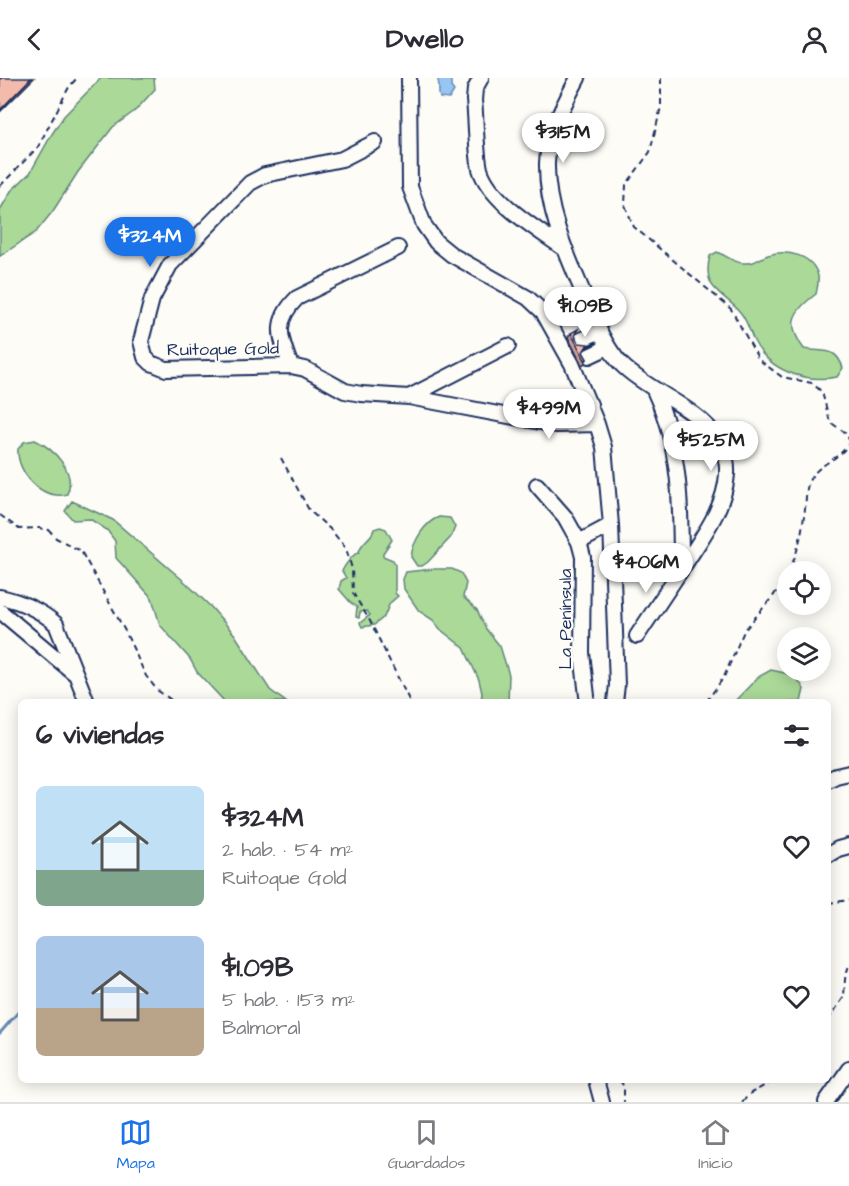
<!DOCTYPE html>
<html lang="es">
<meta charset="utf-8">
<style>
:root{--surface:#fff;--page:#f7f7f7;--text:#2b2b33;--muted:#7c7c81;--line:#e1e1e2;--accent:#1a73e8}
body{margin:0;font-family:"Architects Daughter",sans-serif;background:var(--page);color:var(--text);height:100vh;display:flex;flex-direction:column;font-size:22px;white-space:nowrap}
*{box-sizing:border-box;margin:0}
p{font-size:20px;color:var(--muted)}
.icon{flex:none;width:33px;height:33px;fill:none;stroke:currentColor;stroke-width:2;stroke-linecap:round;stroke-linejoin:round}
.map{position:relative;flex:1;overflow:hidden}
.sheet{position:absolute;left:18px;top:621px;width:813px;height:384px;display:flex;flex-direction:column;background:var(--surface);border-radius:9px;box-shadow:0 3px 15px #0003}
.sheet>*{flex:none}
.fabs{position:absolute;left:777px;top:483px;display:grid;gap:12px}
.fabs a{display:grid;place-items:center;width:54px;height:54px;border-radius:50%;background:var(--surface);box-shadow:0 3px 15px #0003;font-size:30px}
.price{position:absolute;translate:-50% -51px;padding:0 14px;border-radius:21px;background:#fff;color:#222;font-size:20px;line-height:39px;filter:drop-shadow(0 2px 3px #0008)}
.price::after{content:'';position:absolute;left:50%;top:36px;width:18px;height:14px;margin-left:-9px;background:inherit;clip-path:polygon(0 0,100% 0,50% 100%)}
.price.current{background:var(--accent);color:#fff}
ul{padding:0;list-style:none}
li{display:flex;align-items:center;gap:18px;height:150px;padding:0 18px}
li span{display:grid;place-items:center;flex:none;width:168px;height:120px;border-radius:9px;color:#555}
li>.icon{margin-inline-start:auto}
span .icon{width:72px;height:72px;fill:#fffc;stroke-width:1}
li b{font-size:26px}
h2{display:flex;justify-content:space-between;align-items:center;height:72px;padding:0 18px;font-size:26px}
header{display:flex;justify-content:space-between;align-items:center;height:78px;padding:0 18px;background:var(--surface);font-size:27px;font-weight:700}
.tab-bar{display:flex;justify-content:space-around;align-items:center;height:84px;border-top:2px solid var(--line);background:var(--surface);font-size:16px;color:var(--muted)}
.tab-bar a{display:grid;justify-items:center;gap:3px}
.tab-bar .current{color:var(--accent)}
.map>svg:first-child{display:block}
.green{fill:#aad998;stroke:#62847b;stroke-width:1.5}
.water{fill:#98c6f3;stroke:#668ab7;stroke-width:1.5}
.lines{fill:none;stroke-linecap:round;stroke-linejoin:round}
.stream{stroke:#668ab7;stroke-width:3}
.minor-casing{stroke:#1b2f5e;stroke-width:18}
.path{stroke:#1b2f5e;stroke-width:2;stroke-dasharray:6 4.5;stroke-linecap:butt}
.minor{stroke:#fdfcf7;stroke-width:14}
.wall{fill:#d2a094;stroke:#1b2f5e;stroke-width:1.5}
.shaded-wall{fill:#ab8278;stroke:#1b2f5e;stroke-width:1.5}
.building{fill:#f4baac;stroke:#1b2f5e;stroke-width:1.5}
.labels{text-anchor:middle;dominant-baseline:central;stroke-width:4.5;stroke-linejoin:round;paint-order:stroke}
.street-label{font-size:18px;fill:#1b2f5e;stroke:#fdfcf7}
</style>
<header><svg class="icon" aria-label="back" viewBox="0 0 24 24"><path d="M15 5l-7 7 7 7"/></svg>Dwello<svg class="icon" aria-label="person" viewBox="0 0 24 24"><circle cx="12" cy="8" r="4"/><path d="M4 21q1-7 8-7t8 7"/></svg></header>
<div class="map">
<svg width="849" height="1024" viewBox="0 0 849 1024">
<rect width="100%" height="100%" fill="#fdfcf7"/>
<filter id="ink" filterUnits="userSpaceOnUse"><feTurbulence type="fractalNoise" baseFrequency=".0167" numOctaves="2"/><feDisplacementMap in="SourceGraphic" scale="12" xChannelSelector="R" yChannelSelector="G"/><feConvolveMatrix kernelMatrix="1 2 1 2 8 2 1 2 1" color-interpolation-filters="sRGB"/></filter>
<g filter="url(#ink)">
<path class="green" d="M 101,0 L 154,0 L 155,11 L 136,32 L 113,49 L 78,94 L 53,133 L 36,154 L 0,178 L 0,132 L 11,113 L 30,95 L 52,56 L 64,38 Z
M 717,174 C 725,177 735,185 743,185 C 756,186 757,181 768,177 C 787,171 813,177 818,198 C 819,204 817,211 816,216 C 792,234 786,246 804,271 C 824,275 836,268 843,290 L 837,299 C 805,305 769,293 754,263 C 750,254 747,242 740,234 C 723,214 701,212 710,178 Z
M 35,362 C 54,371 77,394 67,416 C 43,424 16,394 18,371 L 24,364 Z
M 72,423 L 113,442 L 185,504 L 211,529 L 235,557 L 270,612 L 286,624 L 225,624 L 197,594 L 190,581 L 160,547 L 152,520 L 116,480 L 115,463 L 107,452 L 90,441 L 73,442 L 65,433 Z
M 439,439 L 450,440 L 455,449 L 451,459 L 428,484 L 422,488 L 417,488 L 411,479 C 413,463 425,444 439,439 Z
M 380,449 L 386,451 L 392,462 L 383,475 L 383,478 L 393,482 L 395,486 L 395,515 L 398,518 L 390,525 L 384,539 L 374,547 L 362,549 L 360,545 L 370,537 L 367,533 L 360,534 L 359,540 L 356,539 L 357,529 L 351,525 L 339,511 L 341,503 L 346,500 L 342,493 C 345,487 353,476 359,474 C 361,463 372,461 374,451 Z
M 433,491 L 452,491 L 461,495 L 466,505 L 463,519 L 477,532 L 486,551 L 500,568 L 509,597 L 508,624 L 481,624 L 482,615 L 479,602 L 464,570 L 441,552 L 433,542 L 419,533 L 404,511 L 403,501 L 406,494 Z
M 771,592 C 787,595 796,596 804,611 L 801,624 L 734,624 L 758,599 Z"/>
<path class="water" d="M 437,0 L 454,0 L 451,2 L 451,9 L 454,13 L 449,21 L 440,20 C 437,13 441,7 437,0 Z"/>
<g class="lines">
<path class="stream" d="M 0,955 L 21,931"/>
<defs>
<path id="minor" d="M 409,0 L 410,109 L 424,147 L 436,164 L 452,177 L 528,220 L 543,234 L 572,286 L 597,346 L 604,369 L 611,447 L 617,607 L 615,624
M 481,0 L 475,11 L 474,22 C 476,41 476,73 480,91 C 490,124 539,152 566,172
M 578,0 C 564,26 548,55 547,85 C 546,132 567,177 585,219 C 595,243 604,268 622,287 C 656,321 730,338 727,396 C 725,430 702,459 685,486 C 669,510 653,534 637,558
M 375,64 L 342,81 L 265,97 L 250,105 L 170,187 L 152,221 L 141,263 L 145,279 L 151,285 L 166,291 L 291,288 L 305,291 L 345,313 L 361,316 L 409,319 L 556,347 L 597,346
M 581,262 L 600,253
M 589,278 L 608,269
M 291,288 C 280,259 273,244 297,220 L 398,170
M 654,312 C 681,370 681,429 681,491
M 409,319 L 508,268
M 564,330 L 590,326
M 517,335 L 550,331
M 537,407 L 565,439 L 579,464 L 583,479 L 582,575 L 587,618
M 579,464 L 611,447
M 0,519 C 20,523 41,533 56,546 L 87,624
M 0,533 L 74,595
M 828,702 L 836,698 L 849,695
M 828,777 L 838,771 L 849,768
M 596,1002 L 602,1024
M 826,1024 L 849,991"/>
</defs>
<use href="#minor" class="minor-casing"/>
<path class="path" d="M 661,0 L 661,29 L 650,74 L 626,107 L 625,127 L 634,149 L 731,231 L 759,282 L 782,299 L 812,305 L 822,314 L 830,344 L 847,356 L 849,362
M 0,108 L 38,69 L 69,9 L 77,0
M 281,380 L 309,432 L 330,451 L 346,470 L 352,491 L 353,515 L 370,543 L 410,624
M 0,437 L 19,451 L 39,450 L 49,452 L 56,460 L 81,473 L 125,553 L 146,598 L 157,612 L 174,624
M 788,494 C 799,474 802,453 805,431 C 806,422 806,411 809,403 C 818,385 840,382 849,365
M 706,624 L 724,599 L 744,553 L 774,517 L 788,494
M 828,825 L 849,822
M 828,942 L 844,919 L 845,901 L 849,887
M 620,1002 L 624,1009 L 624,1024
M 742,1024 L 751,1015 L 775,1002"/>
<use href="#minor" class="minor"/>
</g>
<path class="wall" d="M 571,255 L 575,256 L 576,261 L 587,281 L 584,286 L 582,287 L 568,259 Z"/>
<path class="shaded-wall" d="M 31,0 L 34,0 L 0,34 L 0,32 Z"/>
<path class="building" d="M 0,0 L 31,0 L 0,32 Z
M 578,251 L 575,256 L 576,261 L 579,265 L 588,266 L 583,274 L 587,281 L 585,282 L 571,255 Z"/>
</g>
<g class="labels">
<g class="street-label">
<text transform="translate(223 271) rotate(-1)">Ruitoque Gold</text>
<text transform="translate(565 541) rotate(-90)">La Península</text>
</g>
</g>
</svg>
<div class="fabs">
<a><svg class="icon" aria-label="locate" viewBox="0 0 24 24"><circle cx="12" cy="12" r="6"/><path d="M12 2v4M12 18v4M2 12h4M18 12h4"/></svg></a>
<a><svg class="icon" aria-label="layers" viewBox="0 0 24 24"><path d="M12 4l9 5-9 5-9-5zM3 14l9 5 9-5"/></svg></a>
</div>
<b class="price" style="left:563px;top:86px">$315M</b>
<b class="price current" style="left:150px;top:190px">$324M</b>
<b class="price" style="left:585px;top:260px">$1.09B</b>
<b class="price" style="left:549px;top:362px">$499M</b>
<b class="price" style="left:711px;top:394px">$525M</b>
<b class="price" style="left:646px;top:516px">$406M</b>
<section class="sheet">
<h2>6 viviendas<svg class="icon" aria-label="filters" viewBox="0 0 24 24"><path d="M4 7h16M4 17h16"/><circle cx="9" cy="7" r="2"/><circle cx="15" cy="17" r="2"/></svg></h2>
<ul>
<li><span style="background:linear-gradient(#bfe0f5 70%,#7fa58c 0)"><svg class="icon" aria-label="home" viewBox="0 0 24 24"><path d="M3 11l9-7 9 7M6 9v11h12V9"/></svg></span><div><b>$324M</b><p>2 hab. · 54 m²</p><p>Ruitoque Gold</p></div><svg class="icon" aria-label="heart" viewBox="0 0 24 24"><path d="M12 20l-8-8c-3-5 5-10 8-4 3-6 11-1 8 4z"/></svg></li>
<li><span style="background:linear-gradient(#a9c7e8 60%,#b9a48a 0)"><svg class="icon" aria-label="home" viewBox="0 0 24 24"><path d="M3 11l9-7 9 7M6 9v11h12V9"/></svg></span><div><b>$1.09B</b><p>5 hab. · 153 m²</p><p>Balmoral</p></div><svg class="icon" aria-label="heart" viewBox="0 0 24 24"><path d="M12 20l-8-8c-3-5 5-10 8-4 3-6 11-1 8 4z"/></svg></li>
</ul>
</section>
</div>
<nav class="tab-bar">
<a class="current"><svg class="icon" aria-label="map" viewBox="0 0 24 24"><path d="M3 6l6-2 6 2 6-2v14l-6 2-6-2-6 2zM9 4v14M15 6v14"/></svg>Mapa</a>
<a><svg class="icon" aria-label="saved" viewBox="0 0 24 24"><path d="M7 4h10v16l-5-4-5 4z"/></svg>Guardados</a>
<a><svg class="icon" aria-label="home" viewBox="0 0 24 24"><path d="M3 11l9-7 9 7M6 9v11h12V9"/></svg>Inicio</a>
</nav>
